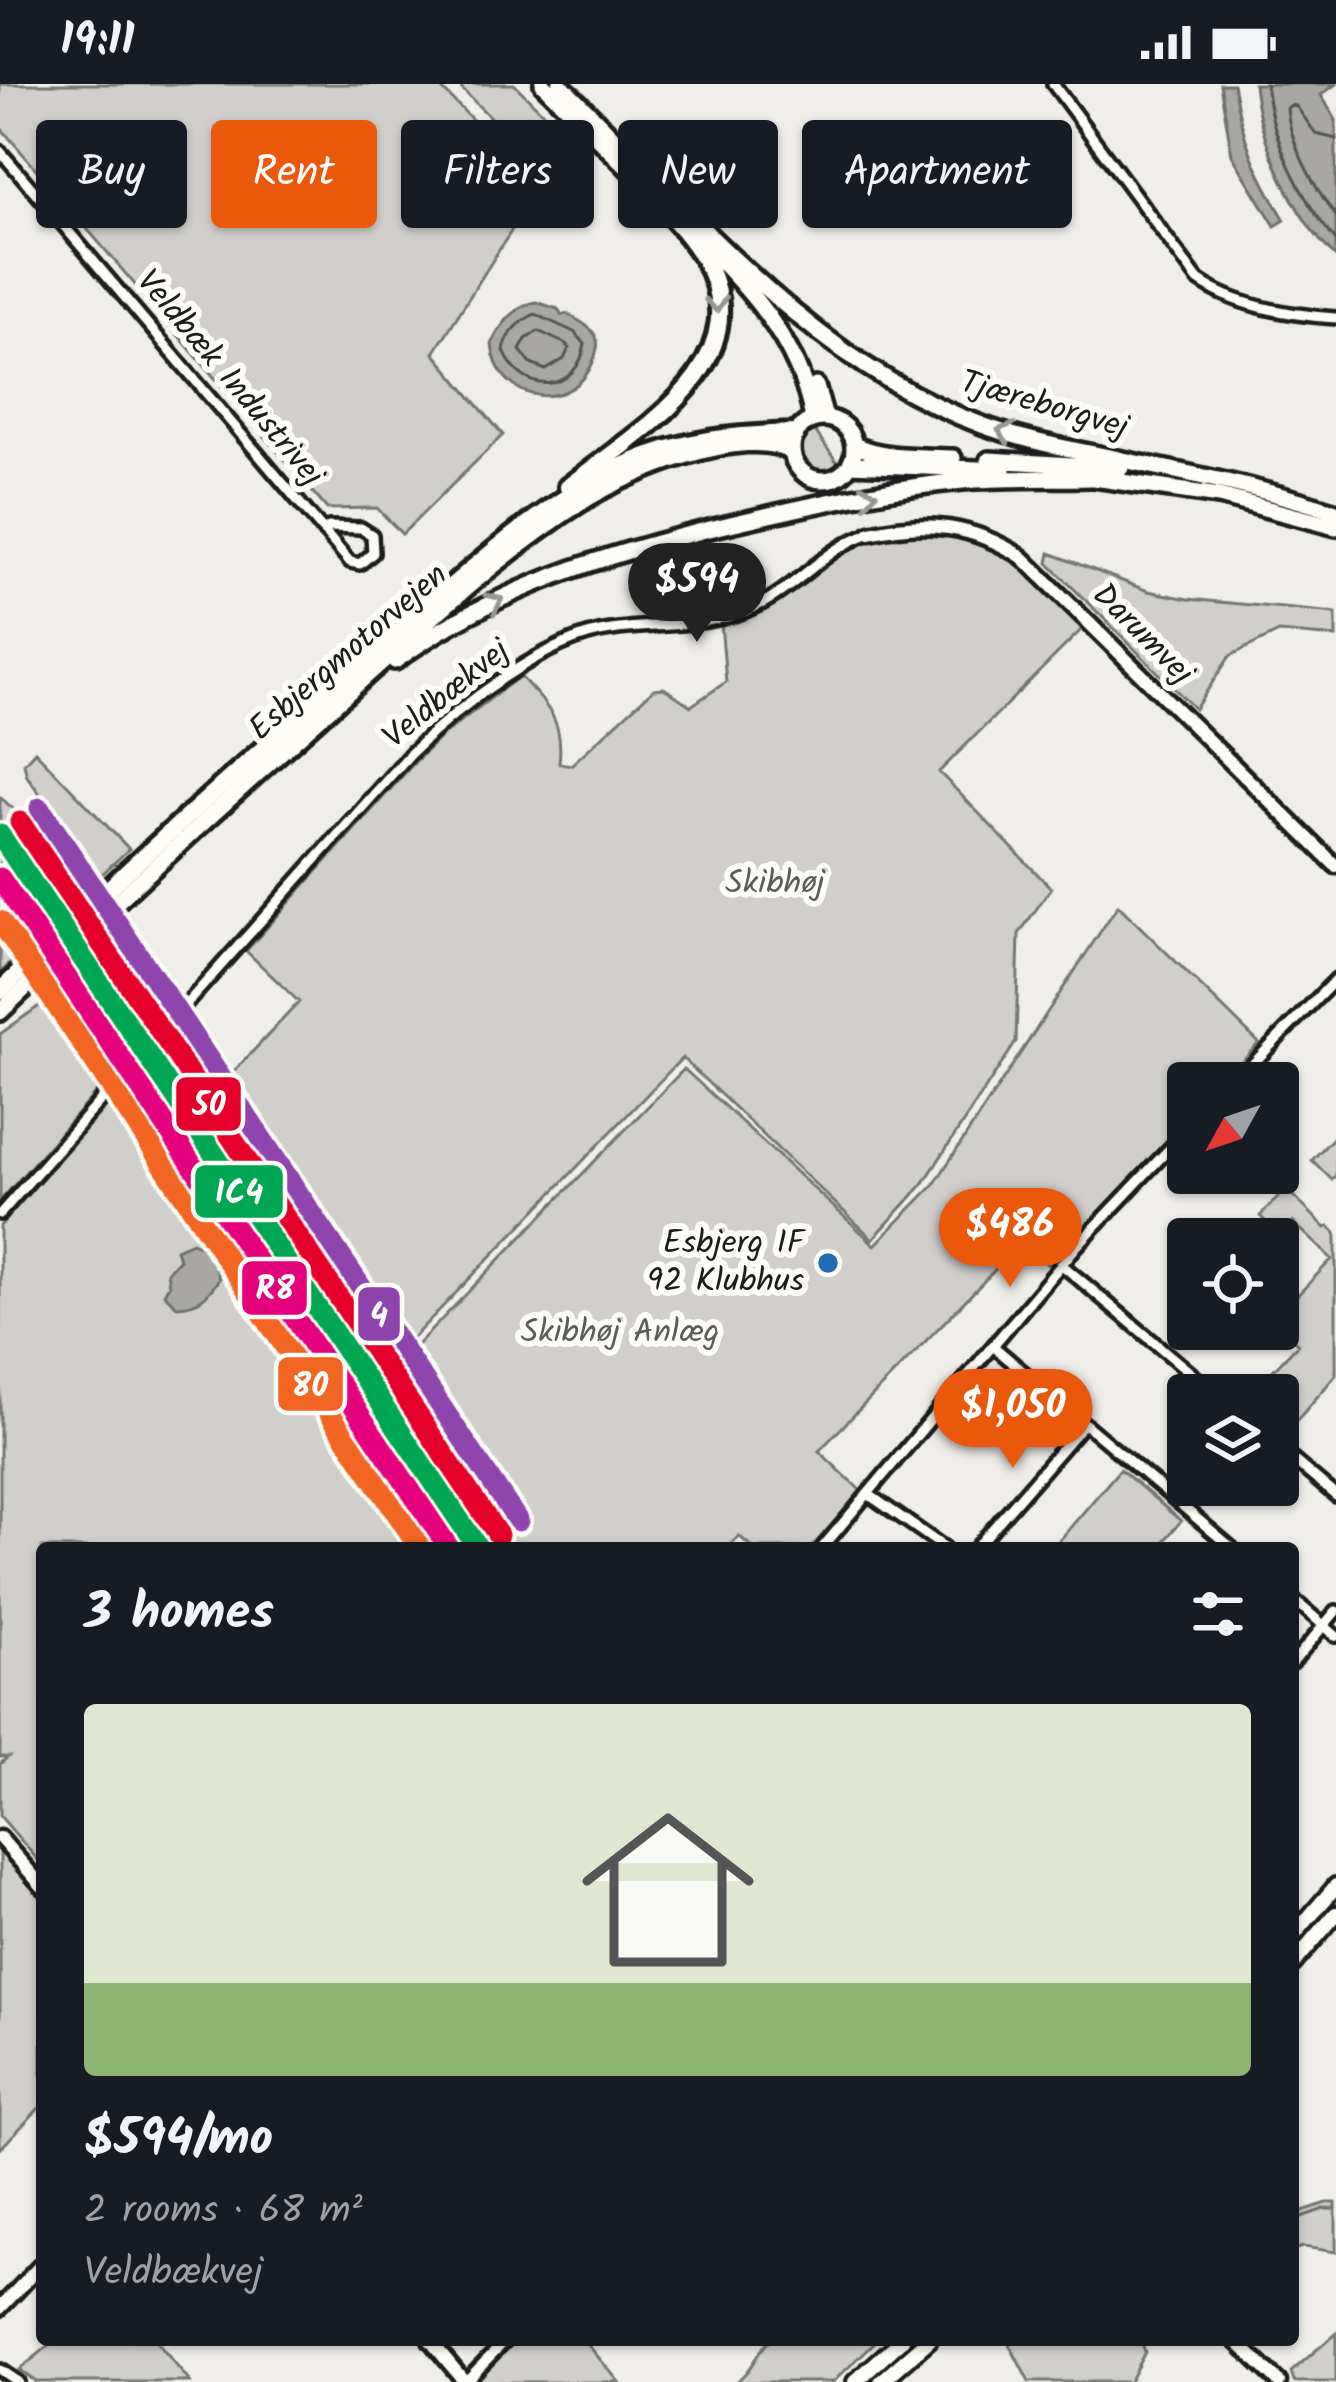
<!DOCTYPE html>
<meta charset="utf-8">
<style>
:root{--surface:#171b24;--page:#242831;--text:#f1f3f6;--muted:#9ea1a6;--accent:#ea580c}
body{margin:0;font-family:Kalam,sans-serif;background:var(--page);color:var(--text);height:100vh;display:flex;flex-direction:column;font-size:45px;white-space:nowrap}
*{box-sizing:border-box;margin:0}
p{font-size:39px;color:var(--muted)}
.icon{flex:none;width:66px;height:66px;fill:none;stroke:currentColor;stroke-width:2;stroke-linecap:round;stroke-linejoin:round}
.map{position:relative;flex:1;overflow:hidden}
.drawer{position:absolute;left:36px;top:1458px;width:1263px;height:804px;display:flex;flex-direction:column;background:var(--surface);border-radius:12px;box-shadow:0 3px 9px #0004}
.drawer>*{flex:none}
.banner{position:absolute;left:36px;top:36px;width:1266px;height:108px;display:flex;gap:24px}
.needle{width:78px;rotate:230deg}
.tools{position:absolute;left:1167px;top:978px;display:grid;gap:24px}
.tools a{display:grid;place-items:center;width:132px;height:132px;border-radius:12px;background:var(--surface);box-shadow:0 3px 9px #0004;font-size:60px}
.price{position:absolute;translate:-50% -102px;padding:0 27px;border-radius:42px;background:var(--accent);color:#fff;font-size:39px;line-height:78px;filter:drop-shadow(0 3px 6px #0008)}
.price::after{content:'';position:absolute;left:50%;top:72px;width:36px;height:27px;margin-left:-18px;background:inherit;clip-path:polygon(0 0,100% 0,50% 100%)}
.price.on{background:#222;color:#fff}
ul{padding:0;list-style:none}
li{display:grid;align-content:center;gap:24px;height:636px;padding:0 48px}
li span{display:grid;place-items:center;height:372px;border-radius:12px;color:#555}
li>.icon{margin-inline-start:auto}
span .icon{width:216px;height:216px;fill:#fffc;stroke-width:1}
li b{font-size:51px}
h2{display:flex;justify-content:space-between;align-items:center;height:144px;padding:0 48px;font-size:51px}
.pill{padding:0 42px;border-radius:12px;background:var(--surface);box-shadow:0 3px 9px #0004;font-size:42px;line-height:108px}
.pill.on{background:var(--accent);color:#fff}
.status{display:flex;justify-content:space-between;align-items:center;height:84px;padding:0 60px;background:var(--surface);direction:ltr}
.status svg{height:33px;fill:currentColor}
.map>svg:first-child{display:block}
.green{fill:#d0cfcc;stroke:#767674;stroke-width:3}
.water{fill:#a8a7a3;stroke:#706f6d;stroke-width:3}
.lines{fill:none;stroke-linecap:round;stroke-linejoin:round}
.shore{stroke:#545452;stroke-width:3}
.stream{stroke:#706f6d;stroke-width:3}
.minor-casing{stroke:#1c1c1c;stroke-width:18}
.tertiary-casing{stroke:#1c1c1c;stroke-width:21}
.secondary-casing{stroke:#1c1c1c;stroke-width:22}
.trunk-casing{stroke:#1c1c1c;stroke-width:24}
.motorway-casing{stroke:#1c1c1c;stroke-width:26}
.minor{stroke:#fdfcf7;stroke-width:9}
.tertiary{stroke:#fdfcf7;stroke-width:12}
.secondary{stroke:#fdfcf7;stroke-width:14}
.trunk{stroke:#fdfcf7;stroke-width:15}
.motorway{stroke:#fdfcf7;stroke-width:16}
.rail-1-casing{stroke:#fdfcf7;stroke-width:30}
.rail-2-casing{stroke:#fdfcf7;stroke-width:30}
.rail-3-casing{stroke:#fdfcf7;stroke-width:30}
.rail-4-casing{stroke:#fdfcf7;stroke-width:30}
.rail-5-casing{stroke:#fdfcf7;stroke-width:30}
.rail-1{stroke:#00a651;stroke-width:21}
.rail-2{stroke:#e5007d;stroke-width:21}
.rail-3{stroke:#e4002b;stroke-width:21}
.rail-4{stroke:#f26522;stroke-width:21}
.rail-5{stroke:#8e44ad;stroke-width:21}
.oneway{stroke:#989794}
.poi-dot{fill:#1f6fb2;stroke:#fdfcf7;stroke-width:4.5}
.labels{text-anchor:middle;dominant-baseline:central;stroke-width:12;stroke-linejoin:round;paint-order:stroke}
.street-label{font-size:33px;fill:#1c1c1c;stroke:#fdfcf7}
.park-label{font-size:33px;fill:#5b5b5a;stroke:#fdfcf7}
.poi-label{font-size:33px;fill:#1c1c1c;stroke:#fdfcf7;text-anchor:end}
.line-badge{stroke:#fdfcf7;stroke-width:4.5}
.badge-label{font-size:33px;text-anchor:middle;font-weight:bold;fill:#fff}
</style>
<div class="status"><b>19:11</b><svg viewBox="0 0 49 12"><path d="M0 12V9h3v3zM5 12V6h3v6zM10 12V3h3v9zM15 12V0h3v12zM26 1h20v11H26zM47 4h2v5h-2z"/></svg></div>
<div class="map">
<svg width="1336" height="2298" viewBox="0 0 1336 2298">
<rect width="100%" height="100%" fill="#f0eeea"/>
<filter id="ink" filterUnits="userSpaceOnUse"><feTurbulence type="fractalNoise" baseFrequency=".00833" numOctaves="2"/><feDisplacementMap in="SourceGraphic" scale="24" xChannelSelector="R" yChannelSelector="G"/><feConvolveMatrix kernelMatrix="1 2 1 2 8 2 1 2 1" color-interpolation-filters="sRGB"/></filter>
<g filter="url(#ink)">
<path class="green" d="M 0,0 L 437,0 L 539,103 L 434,269 L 503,351 L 402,450 L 377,424 L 327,425 L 0,43 Z
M 457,0 L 514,0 L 570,56 L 550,94 Z
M 815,347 L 839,381 L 828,387 L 816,387 C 800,378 796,363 807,349 Z
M 918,447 C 933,449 951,448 965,452 C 1014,466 1050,507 1085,542 L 939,688 L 1051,804 L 1019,850 L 1016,958 L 923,1100 L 873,1155 L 682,974 L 376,1292 L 196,1028 L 299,918 L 246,867 L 414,679 L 444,650 L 520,592 C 547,622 564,635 559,679 L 571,681 L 654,605 L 664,604 L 691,622 L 726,598 L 721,539 L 772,521 L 840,470 L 870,456 Z
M 1050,469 L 1148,507 L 1188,515 L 1336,529 L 1336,553 L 1279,548 L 1230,572 L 1195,625 L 1048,479 Z
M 35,667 L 129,765 L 60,829 L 0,738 L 0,713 L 29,739 L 48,721 L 27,692 L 24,679 Z
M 0,776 L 45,845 L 0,889 Z
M 1118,821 L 1259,959 L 1221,999 L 1188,999 L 1188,1034 L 1049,1182 L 1023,1157 L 819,1367 L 861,1407 L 811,1464 L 753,1464 L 739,1452 L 727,1464 L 495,1464 L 391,1313 L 384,1295 L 684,985 L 875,1161 L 933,1102 Z
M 80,893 L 130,970 L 0,1117 L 0,950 Z
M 140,984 L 456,1464 L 42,1464 L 42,1781 L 0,1732 L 0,1680 L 8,1673 L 0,1673 L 0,1142 Z
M 1336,1051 L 1336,1092 L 1332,1096 L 1312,1076 Z
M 1286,1105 L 1326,1144 L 1329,1142 L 1336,1149 L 1336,1291 L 1281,1355 L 1278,1352 L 1278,1311 L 1254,1311 L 1260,1300 L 1298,1260 L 1278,1241 L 1278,1206 L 1291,1218 L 1332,1175 L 1293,1138 L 1279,1151 L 1260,1132 Z
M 1120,1385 L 1181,1437 L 1158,1464 L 1053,1464 Z
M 0,1767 L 42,1815 L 42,2021 L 0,2065 Z
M 1327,2119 L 1336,2119 L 1336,2168 L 1303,2163 L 1293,2166 L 1293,2130 Z
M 1336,2249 L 1336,2298 L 1294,2298 L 1291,2288 Z
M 56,2256 L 155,2256 L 190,2298 L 36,2298 L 19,2286 Z
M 517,2256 L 584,2256 L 619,2298 L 481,2298 L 479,2294 Z
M 770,2256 L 877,2256 L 833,2298 L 735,2298 C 752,2288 755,2269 770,2256 Z
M 1007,2256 L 1141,2256 L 1145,2268 L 1129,2298 L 1029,2298 Z"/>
<path class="water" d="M 1220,0 L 1233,0 C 1243,58 1255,86 1285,136 L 1275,142 L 1232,71 Z
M 1254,0 L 1336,0 L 1321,11 L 1336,36 L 1336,173 C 1294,134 1260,59 1254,0 Z
M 536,218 L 558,225 L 562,231 L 567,230 C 577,236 591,242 596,253 C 599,260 597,265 595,272 C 577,332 497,321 492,260 C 500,241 515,222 536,218 Z
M 192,1158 L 211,1167 L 219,1195 C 207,1213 200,1221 177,1222 L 164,1210 L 169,1201 L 167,1188 L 179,1175 L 176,1165 Z"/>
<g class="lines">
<path class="shore" d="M 1266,0 C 1272,56 1300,114 1336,157
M 1336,55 L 1316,50 L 1296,22 L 1291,21 L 1287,24 C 1290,60 1314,103 1336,132
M 535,230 L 574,248 L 585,260 C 577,310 523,313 504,267 C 506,250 520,237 535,230 Z
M 538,247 L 566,260 L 569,264 L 564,275 L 546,286 L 531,280 L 520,266 L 526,255 Z"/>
<path class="stream" d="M 1293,2136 L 1324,2125 L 1336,2125"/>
<defs>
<path id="minor" d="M 1053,0 L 1198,196 C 1236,223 1290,231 1336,234
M 0,67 L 350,478 L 360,480 L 373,469 L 372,451 L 361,444 L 329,443 L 324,448
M 148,963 L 411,669 C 458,623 546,554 611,546 C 659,539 711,544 755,523 C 798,503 822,466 870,449
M 1234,999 L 1336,895
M 0,1130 L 136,976
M 1061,1180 L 1217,1311
M 993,1262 L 1232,1464
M 1278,1363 L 1336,1412
M 868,1410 L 945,1464
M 822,1464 L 1077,1162 L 1188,1045
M 976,1464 L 1084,1339
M 1293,1515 L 1336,1552
M 1293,1578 L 1336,1527
M 0,2286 L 18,2298
M 465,2298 L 506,2256"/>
<path id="tertiary" d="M 870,449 C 926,435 974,442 1022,473 L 1336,782
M 0,1754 L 42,1802
M 0,2224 L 42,2180
M 430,2256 L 465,2298
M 1235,2256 L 1279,2298"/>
<path id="secondary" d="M 1293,1852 L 1336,1802
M 1293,1880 L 1336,1830
M 855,2298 L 902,2256
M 881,2298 L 929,2256"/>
<path id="trunk" d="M 543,0 L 639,95
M 560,0 C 687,124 810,279 982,341 C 1028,358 1076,366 1123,376 C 1195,391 1267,405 1336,428
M 690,146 C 746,201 799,255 813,335
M 816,302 L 825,334
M792 365a31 31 0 1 1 62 0a31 31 0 1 1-62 0Z
M 854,361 C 884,375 920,372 953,374
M 989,376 L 1121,384
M 850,380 L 1003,386
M 1080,392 L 1219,412 L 1336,443
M 395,577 C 503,497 636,461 765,432 C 830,417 896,403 963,397 C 1005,393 1048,395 1090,394
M 0,928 C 106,827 214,728 324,630 C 407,556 490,476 585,416 C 626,390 748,338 792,369"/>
<path id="motorway" d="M 568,403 C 636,349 763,280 704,175 C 686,144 656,117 634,89
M 0,907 C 126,787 253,670 386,559 C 461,495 536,422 627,380 C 682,355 737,351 796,349"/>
</defs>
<use href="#minor" class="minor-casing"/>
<use href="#tertiary" class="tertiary-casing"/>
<use href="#secondary" class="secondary-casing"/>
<use href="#trunk" class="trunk-casing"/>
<use href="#motorway" class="motorway-casing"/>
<use href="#minor" class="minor"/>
<use href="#tertiary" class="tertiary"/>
<use href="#secondary" class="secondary"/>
<use href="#trunk" class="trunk"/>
<use href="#motorway" class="motorway"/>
<defs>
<path id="rail-1" d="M 0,751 L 478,1464"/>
<path id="rail-2" d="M 0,794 L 449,1464"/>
<path id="rail-3" d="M 20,738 L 498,1451"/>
<path id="rail-4" d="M 0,837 L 420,1464"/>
<path id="rail-5" d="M 40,724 L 518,1437"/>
</defs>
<use href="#rail-1" class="rail-1-casing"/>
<use href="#rail-2" class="rail-2-casing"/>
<use href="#rail-3" class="rail-3-casing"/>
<use href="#rail-4" class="rail-4-casing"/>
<use href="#rail-5" class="rail-5-casing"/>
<use href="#rail-1" class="rail-1"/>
<use href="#rail-2" class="rail-2"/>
<use href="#rail-3" class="rail-3"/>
<use href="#rail-4" class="rail-4"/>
<use href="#rail-5" class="rail-5"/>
</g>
<defs><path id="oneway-chevron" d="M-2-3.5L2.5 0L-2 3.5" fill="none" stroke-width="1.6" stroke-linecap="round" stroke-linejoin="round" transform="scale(3)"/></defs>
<g class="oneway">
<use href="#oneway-chevron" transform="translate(716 220) rotate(85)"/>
<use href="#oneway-chevron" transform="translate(1005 348) rotate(-163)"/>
<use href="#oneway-chevron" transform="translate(869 411) rotate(-10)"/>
<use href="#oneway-chevron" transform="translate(495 518) rotate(-26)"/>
</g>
</g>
<circle class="poi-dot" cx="828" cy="1179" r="12"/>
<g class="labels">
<g class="street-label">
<text transform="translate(229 295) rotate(50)">Veldbæk Industrivej</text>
<text transform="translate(1044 322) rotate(16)">Tjæreborgvej</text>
<text transform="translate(1142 551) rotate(45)">Darumvej</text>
<text transform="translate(349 569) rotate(-41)">Esbjergmotorvejen</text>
<text transform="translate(447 611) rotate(-39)">Veldbækvej</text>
</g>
<g class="park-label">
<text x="775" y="800">Skibhøj</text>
<text x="620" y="1249">Skibhøj Anlæg</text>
</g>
<g class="poi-label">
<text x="804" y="1160">Esbjerg IF<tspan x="804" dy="38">92 Klubhus</tspan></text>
</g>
</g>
<g class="line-badge">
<rect x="174" y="991" width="69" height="58" rx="12" fill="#e4002b"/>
<rect x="193" y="1079" width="92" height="57" rx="12" fill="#00a651"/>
<rect x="240" y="1175" width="69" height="58" rx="12" fill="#e5007d"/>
<rect x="356" y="1201" width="46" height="58" rx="12" fill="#8e44ad"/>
<rect x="276" y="1271" width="69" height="58" rx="12" fill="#f26522"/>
</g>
<g class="badge-label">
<text x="209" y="1031">50</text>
<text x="239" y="1119">IC4</text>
<text x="275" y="1215">R8</text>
<text x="379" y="1242">4</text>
<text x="310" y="1312">80</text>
</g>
</svg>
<div class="tools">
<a><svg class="needle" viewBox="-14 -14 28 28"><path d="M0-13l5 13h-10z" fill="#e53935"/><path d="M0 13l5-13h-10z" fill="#9ea1a6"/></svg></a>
<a><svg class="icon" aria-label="locate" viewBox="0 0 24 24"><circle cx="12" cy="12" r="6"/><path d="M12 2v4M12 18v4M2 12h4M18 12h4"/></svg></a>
<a><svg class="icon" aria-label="layers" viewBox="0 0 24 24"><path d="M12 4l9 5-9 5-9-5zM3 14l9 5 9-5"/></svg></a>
</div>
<b class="price on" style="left:697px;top:561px">$594</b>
<b class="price" style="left:1010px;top:1206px">$486</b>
<b class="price" style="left:1013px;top:1387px">$1,050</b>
<div class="banner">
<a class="pill">Buy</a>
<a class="pill on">Rent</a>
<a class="pill">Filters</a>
<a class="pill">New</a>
<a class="pill">Apartment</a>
</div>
<section class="drawer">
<h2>3 homes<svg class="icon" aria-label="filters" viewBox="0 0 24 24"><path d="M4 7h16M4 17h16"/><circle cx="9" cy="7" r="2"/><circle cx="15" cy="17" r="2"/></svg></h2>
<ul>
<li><span style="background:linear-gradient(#dfe7d0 75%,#8fb573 0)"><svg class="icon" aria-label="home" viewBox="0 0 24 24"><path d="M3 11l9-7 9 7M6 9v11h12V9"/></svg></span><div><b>$594/mo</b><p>2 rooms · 68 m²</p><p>Veldbækvej</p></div></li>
</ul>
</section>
</div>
